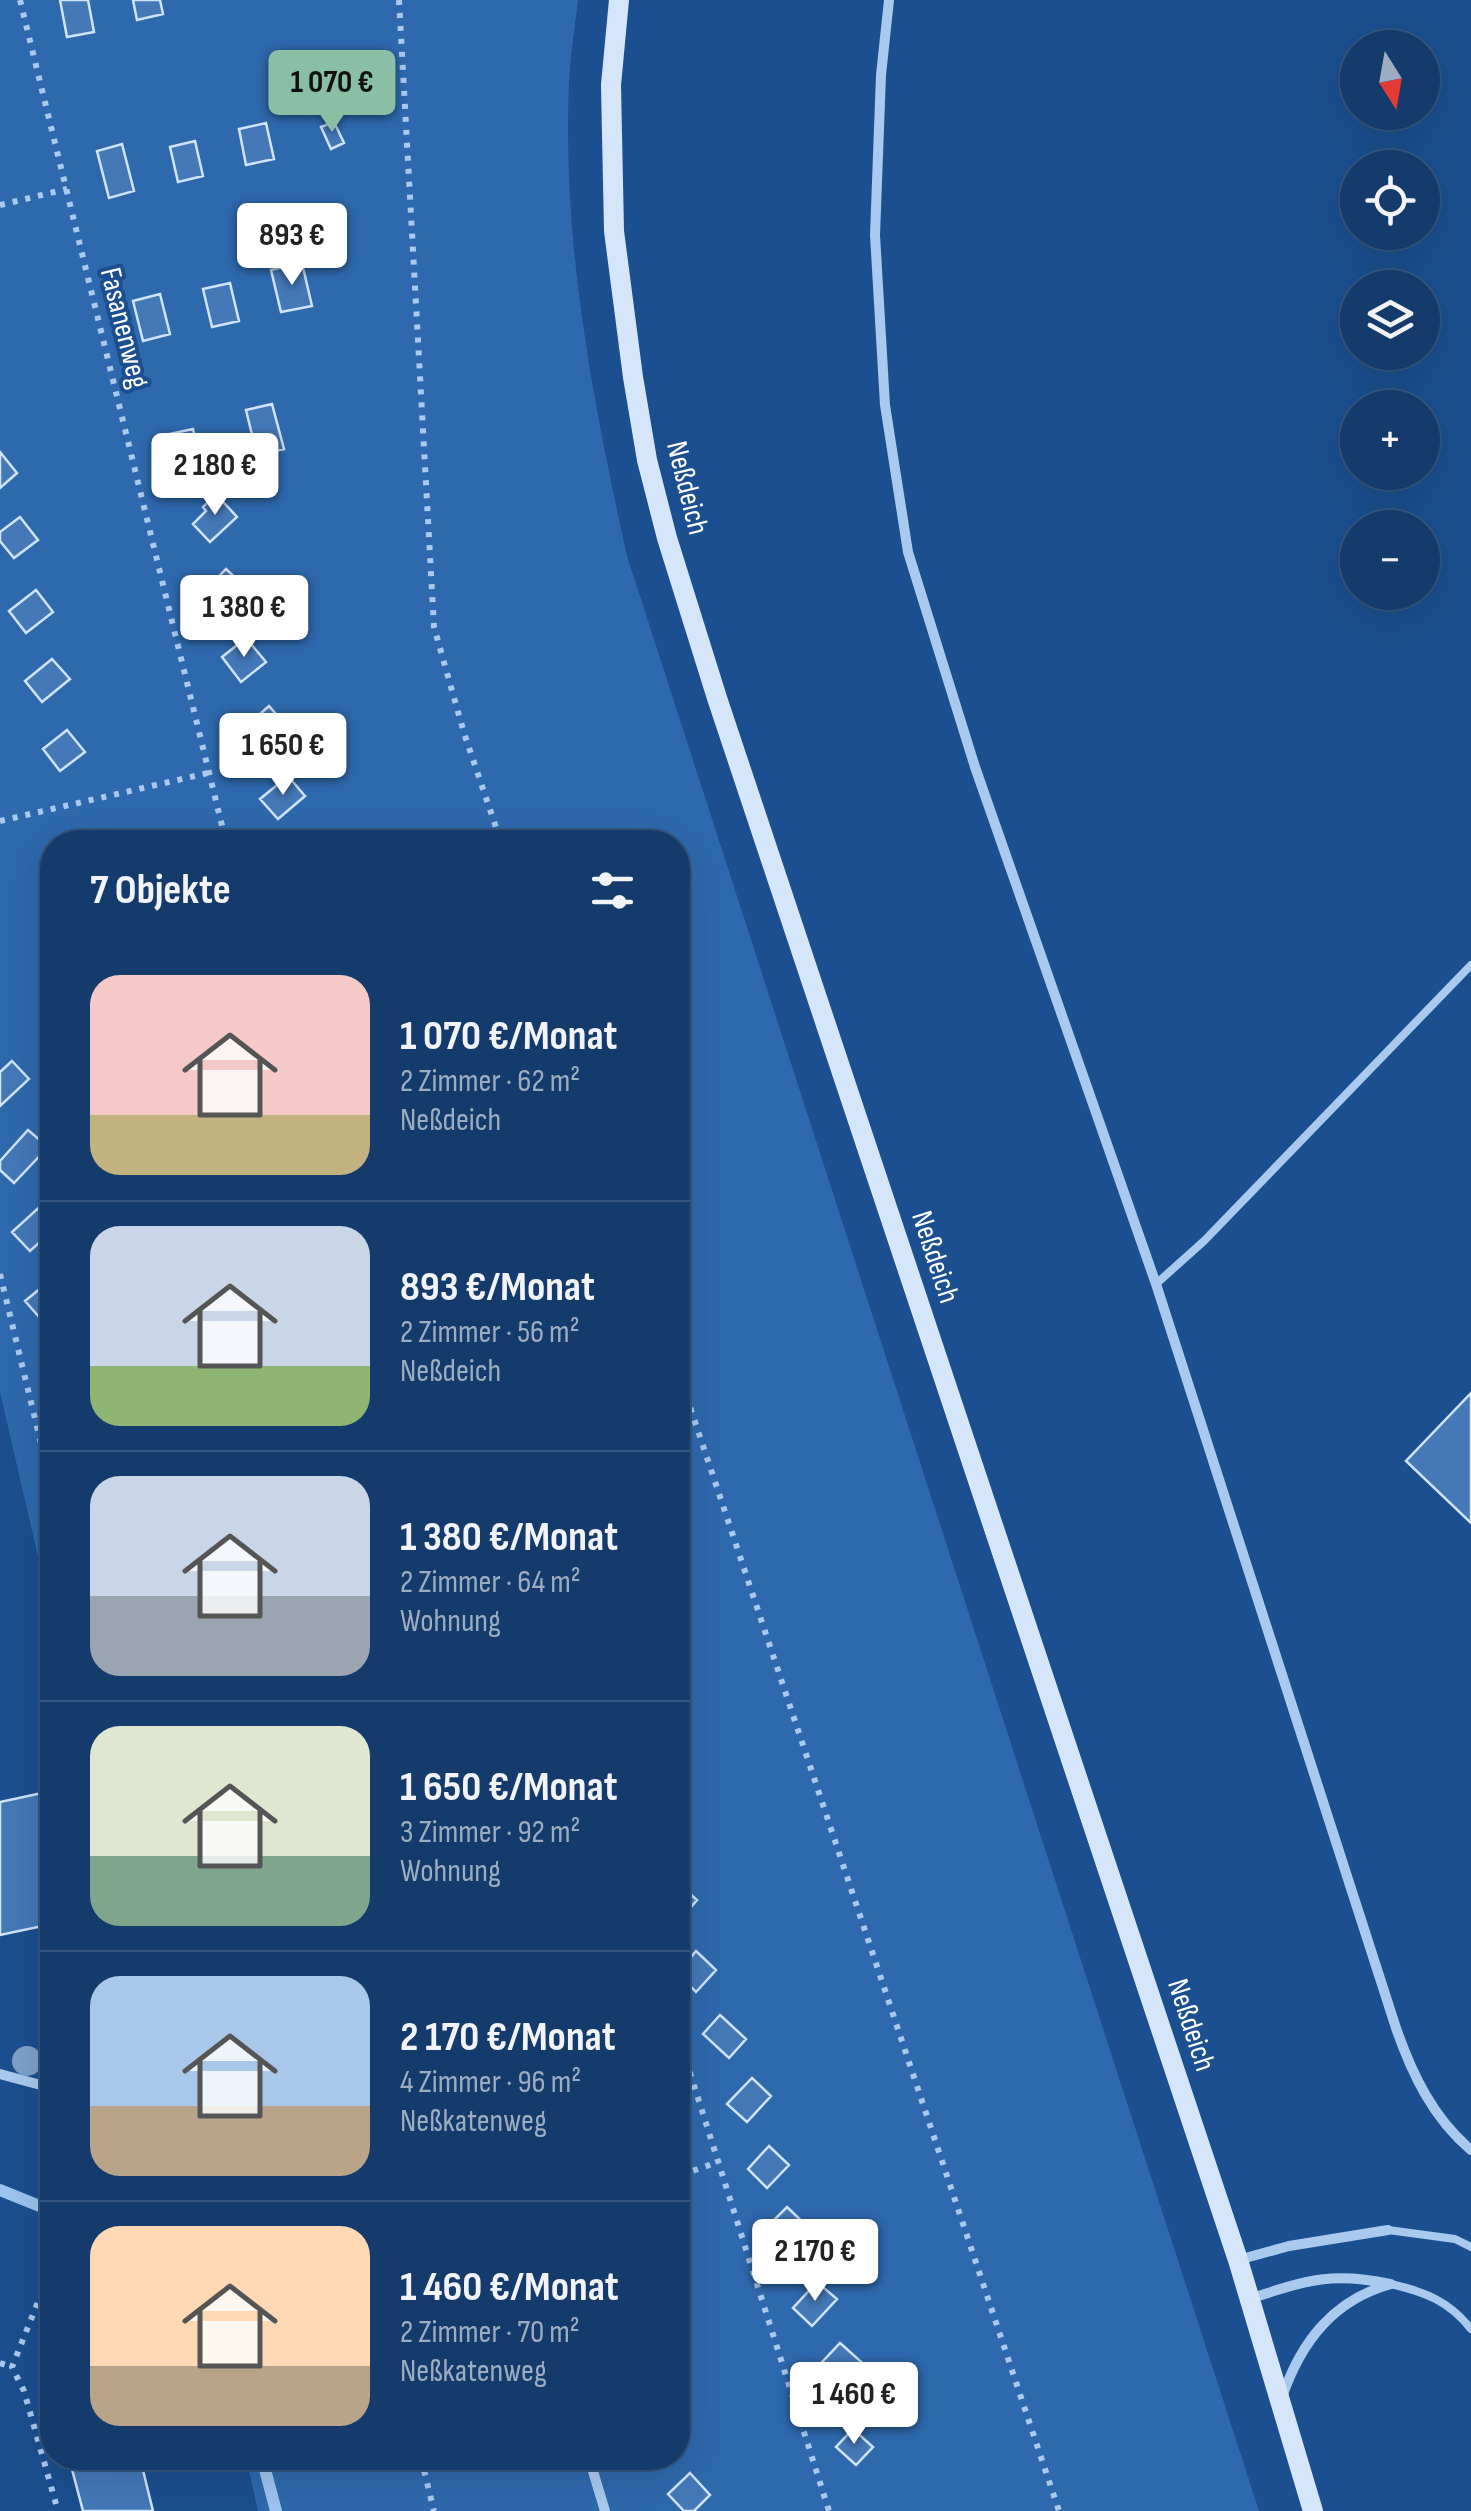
<!DOCTYPE html>
<html lang="de">
<meta charset="utf-8">
<style>
:root{--surface:#143b6b;--page:#214673;--text:#f1f3f6;--muted:#9dadc1;--line:#33557e;--accent:#8abfa5}
body{margin:0;font-family:"Sofia Sans Condensed",sans-serif;background:var(--page);color:var(--text);height:100vh;display:flex;flex-direction:column;font-size:38px;white-space:nowrap}
*{box-sizing:border-box;margin:0}
p{font-size:32px;color:var(--muted)}
.icon{flex:none;width:55px;height:55px;fill:none;stroke:currentColor;stroke-width:2;stroke-linecap:round;stroke-linejoin:round}
.map{position:relative;flex:1;overflow:hidden}
.panel{position:absolute;left:40px;top:830px;width:650px;height:1640px;display:flex;flex-direction:column;background:var(--surface);border-radius:40px;box-shadow:0 10px 40px #0002,0 0 0 2px var(--line)}
.panel>*{flex:none}
.needle{width:65px;rotate:169deg}
.fabs{position:absolute;left:1340px;top:30px;display:grid;gap:20px}
.fabs a{display:grid;place-items:center;width:100px;height:100px;border-radius:50%;background:var(--surface);box-shadow:0 10px 40px #0002,0 0 0 2px var(--line);font-size:50px}
.price{position:absolute;translate:-50% -85px;padding:0 22px;border-radius:10px;background:#fff;color:#222;font-size:32px;line-height:65px;filter:drop-shadow(0 2px 5px #0008)}
.price::after{content:'';position:absolute;left:50%;top:60px;width:30px;height:22px;margin-left:-15px;background:inherit;clip-path:polygon(0 0,100% 0,50% 100%)}
.price.active{background:var(--accent);color:#111}
ul{padding:0;list-style:none}
li{display:flex;align-items:center;gap:30px;height:250px;padding:0 50px}
li+li{border-top:2px solid var(--line)}
li span{display:grid;place-items:center;flex:none;width:280px;height:200px;border-radius:30px;color:#555}
li>.icon{margin-inline-start:auto}
span .icon{width:120px;height:120px;fill:#fffc;stroke-width:1}
li b{font-size:42px}
h2{display:flex;justify-content:space-between;align-items:center;height:120px;padding:0 50px;font-size:42px}
.map>svg:first-child{display:block}
.green{fill:#2e69ad}
.lines{fill:none;stroke-linecap:round;stroke-linejoin:round}
.stream{stroke:#9cc4f0;stroke-width:12}
.building{fill:#4478b7;stroke:#cfe3fa;stroke-width:2.5}
.path{stroke:#a9c9ee;stroke-width:6;stroke-dasharray:5 8;stroke-linecap:butt}
.lane{stroke:#a9c9ee;stroke-width:8}
.street{stroke:#a9c9ee;stroke-width:10}
.secondary{stroke:#d6e6fa;stroke-width:20}
.tree{fill:#7ea0ca}
.labels{text-anchor:middle;dominant-baseline:central;stroke-width:8;stroke-linejoin:round;paint-order:stroke}
.street-label{font-size:30px;fill:#fff;stroke:#1b4f8f}
</style>
<div class="map">
<svg width="1471" height="2511" viewBox="0 0 1471 2511">
<rect width="100%" height="100%" fill="#1b4f8f"/>
<path class="green" d="M 0,0 L 578,0 C 575,28 570,56 569,84 C 562,243 593,402 627,556 L 1259,2511 L 258,2511 L 246,2458 L 678,2458 L 678,842 L 52,842 L 52,1617 L 0,1392 Z"/>
<g class="lines">
<path class="stream" d="M 0,2190 L 52,2211
M 262,2458 L 276,2511"/>
</g>
<path class="building" d="M 60,0 L 88,0 L 94,32 L 67,37 Z
M 133,0 L 160,0 L 163,14 L 137,20 Z
M 334,122 L 344,143 L 331,149 L 321,127 Z
M 266,123 L 274,159 L 246,165 L 239,129 Z
M 195,141 L 203,176 L 178,182 L 170,147 Z
M 122,144 L 134,191 L 109,198 L 97,151 Z
M 302,263 L 312,306 L 281,312 L 271,270 Z
M 230,283 L 239,321 L 212,327 L 203,289 Z
M 160,294 L 170,334 L 143,341 L 133,301 Z
M 272,404 L 284,449 L 257,455 L 246,410 Z
M 193,429 L 204,476 L 176,482 L 165,435 Z
M 0,452 L 17,473 L 0,488 Z
M 216,494 L 237,517 L 210,542 L 193,524 L 206,511 L 203,507 Z
M 20,517 L 38,540 L 14,558 L 0,541 L 0,532 Z
M 226,569 L 248,590 L 221,618 L 199,597 Z
M 36,590 L 53,612 L 26,633 L 9,611 Z
M 246,638 L 266,662 L 241,682 L 222,657 Z
M 52,659 L 70,679 L 42,702 L 25,681 Z
M 269,706 L 288,728 L 262,751 L 243,729 Z
M 67,730 L 85,752 L 60,771 L 43,749 Z
M 288,776 L 305,796 L 278,819 L 260,799 Z
M 12,1061 L 29,1079 L 0,1106 L 0,1072 Z
M 28,1130 L 48,1147 L 14,1183 L 0,1170 L 0,1161 Z
M 45,1202 L 52,1210 L 52,1231 L 30,1251 L 12,1232 Z
M 52,1279 L 52,1321 L 47,1326 L 25,1301 Z
M 1471,1393 L 1471,1523 L 1406,1461 Z
M 51,1791 L 52,1924 L 0,1935 L 0,1802 Z
M 678,1883 L 697,1900 L 678,1922 Z
M 696,1951 L 716,1970 L 696,1992 L 678,1973 Z
M 720,2015 L 746,2039 L 729,2058 L 703,2034 Z
M 752,2078 L 771,2096 L 747,2122 L 727,2104 Z
M 769,2146 L 789,2165 L 767,2188 L 748,2169 Z
M 787,2207 L 812,2231 L 788,2257 L 762,2232 Z
M 817,2282 L 837,2299 L 812,2326 L 793,2308 Z
M 840,2343 L 867,2367 L 854,2382 L 847,2375 L 832,2392 L 811,2374 Z
M 853,2429 L 873,2447 L 856,2465 L 836,2447 Z
M 69,2458 L 140,2458 L 153,2511 L 83,2511 Z
M 690,2473 L 710,2495 L 694,2511 L 684,2511 L 668,2494 Z"/>
<g class="lines">
<path class="path" d="M 20,0 L 226,842
M 399,0 L 434,627 L 464,733 L 501,842
M 0,205 L 67,189
M 0,821 L 208,773
M 0,1274 L 52,1489
M 678,1371 L 1059,2511
M 41,1441 L 52,1438
M 678,2035 L 829,2511
M 681,2175 L 718,2162
M 52,2267 L 12,2367 L 24,2391 L 58,2511
M 0,2363 L 12,2367
M 421,2458 L 434,2511"/>
<path class="lane" d="M 1156,1284 L 1204,1241 L 1471,965
M 1388,2230 L 1455,2239 L 1471,2247
M 1391,2284 C 1425,2292 1449,2301 1471,2329"/>
<path class="street" d="M 889,0 L 881,75 L 875,235 L 885,405 L 908,552 L 975,767 L 1156,1284 L 1396,2028 C 1412,2074 1433,2118 1471,2150
M 0,2074 L 52,2088
M 1238,2260 L 1289,2246 L 1388,2230
M 1249,2299 C 1305,2281 1331,2271 1390,2284
M 1282,2397 C 1301,2342 1333,2300 1391,2284
M 589,2458 L 605,2511"/>
<path class="secondary" d="M 619,0 L 611,85 L 614,231 L 633,377 L 647,460 L 667,538 L 717,698 L 1238,2260 L 1313,2511"/>
</g>
<circle class="tree" cx="27" cy="2061" r="15"/>
<g class="labels">
<g class="street-label">
<text transform="translate(124 328) rotate(76)">Fasanenweg</text>
<text transform="translate(687 488) rotate(76)">Neßdeich</text>
<text transform="translate(935 1257) rotate(72)">Neßdeich</text>
<text transform="translate(1191 2025) rotate(72)">Neßdeich</text>
</g>
</g>
</svg>
<div class="fabs">
<a><svg class="needle" viewBox="-14 -14 28 28"><path d="M0-13l5 13h-10z" fill="#e53935"/><path d="M0 13l5-13h-10z" fill="#9dadc1"/></svg></a>
<a><svg class="icon" aria-label="locate" viewBox="0 0 24 24"><circle cx="12" cy="12" r="6"/><path d="M12 2v4M12 18v4M2 12h4M18 12h4"/></svg></a>
<a><svg class="icon" aria-label="layers" viewBox="0 0 24 24"><path d="M12 4l9 5-9 5-9-5zM3 14l9 5 9-5"/></svg></a>
<a>+</a>
<a>−</a>
</div>
<b class="price active" style="left:332px;top:135px">1 070 €</b>
<b class="price" style="left:292px;top:288px">893 €</b>
<b class="price" style="left:215px;top:518px">2 180 €</b>
<b class="price" style="left:244px;top:660px">1 380 €</b>
<b class="price" style="left:283px;top:798px">1 650 €</b>
<b class="price" style="left:815px;top:2304px">2 170 €</b>
<b class="price" style="left:854px;top:2447px">1 460 €</b>
<section class="panel">
<h2>7 Objekte<svg class="icon" aria-label="filters" viewBox="0 0 24 24"><path d="M4 7h16M4 17h16"/><circle cx="9" cy="7" r="2"/><circle cx="15" cy="17" r="2"/></svg></h2>
<ul>
<li><span style="background:linear-gradient(#f6c9c9 70%,#c2b280 0)"><svg class="icon" aria-label="home" viewBox="0 0 24 24"><path d="M3 11l9-7 9 7M6 9v11h12V9"/></svg></span><div><b>1 070 €/Monat</b><p>2 Zimmer · 62 m²</p><p>Neßdeich</p></div></li>
<li><span style="background:linear-gradient(#c9d6e8 70%,#8fb573 0)"><svg class="icon" aria-label="home" viewBox="0 0 24 24"><path d="M3 11l9-7 9 7M6 9v11h12V9"/></svg></span><div><b>893 €/Monat</b><p>2 Zimmer · 56 m²</p><p>Neßdeich</p></div></li>
<li><span style="background:linear-gradient(#c9d6e8 60%,#9aa5b1 0)"><svg class="icon" aria-label="home" viewBox="0 0 24 24"><path d="M3 11l9-7 9 7M6 9v11h12V9"/></svg></span><div><b>1 380 €/Monat</b><p>2 Zimmer · 64 m²</p><p>Wohnung</p></div></li>
<li><span style="background:linear-gradient(#dfe7d0 65%,#7fa58c 0)"><svg class="icon" aria-label="home" viewBox="0 0 24 24"><path d="M3 11l9-7 9 7M6 9v11h12V9"/></svg></span><div><b>1 650 €/Monat</b><p>3 Zimmer · 92 m²</p><p>Wohnung</p></div></li>
<li><span style="background:linear-gradient(#a9c7e8 65%,#b9a48a 0)"><svg class="icon" aria-label="home" viewBox="0 0 24 24"><path d="M3 11l9-7 9 7M6 9v11h12V9"/></svg></span><div><b>2 170 €/Monat</b><p>4 Zimmer · 96 m²</p><p>Neßkatenweg</p></div></li>
<li><span style="background:linear-gradient(#ffd9b3 70%,#b9a48a 0)"><svg class="icon" aria-label="home" viewBox="0 0 24 24"><path d="M3 11l9-7 9 7M6 9v11h12V9"/></svg></span><div><b>1 460 €/Monat</b><p>2 Zimmer · 70 m²</p><p>Neßkatenweg</p></div></li>
</ul>
</section>
</div>
